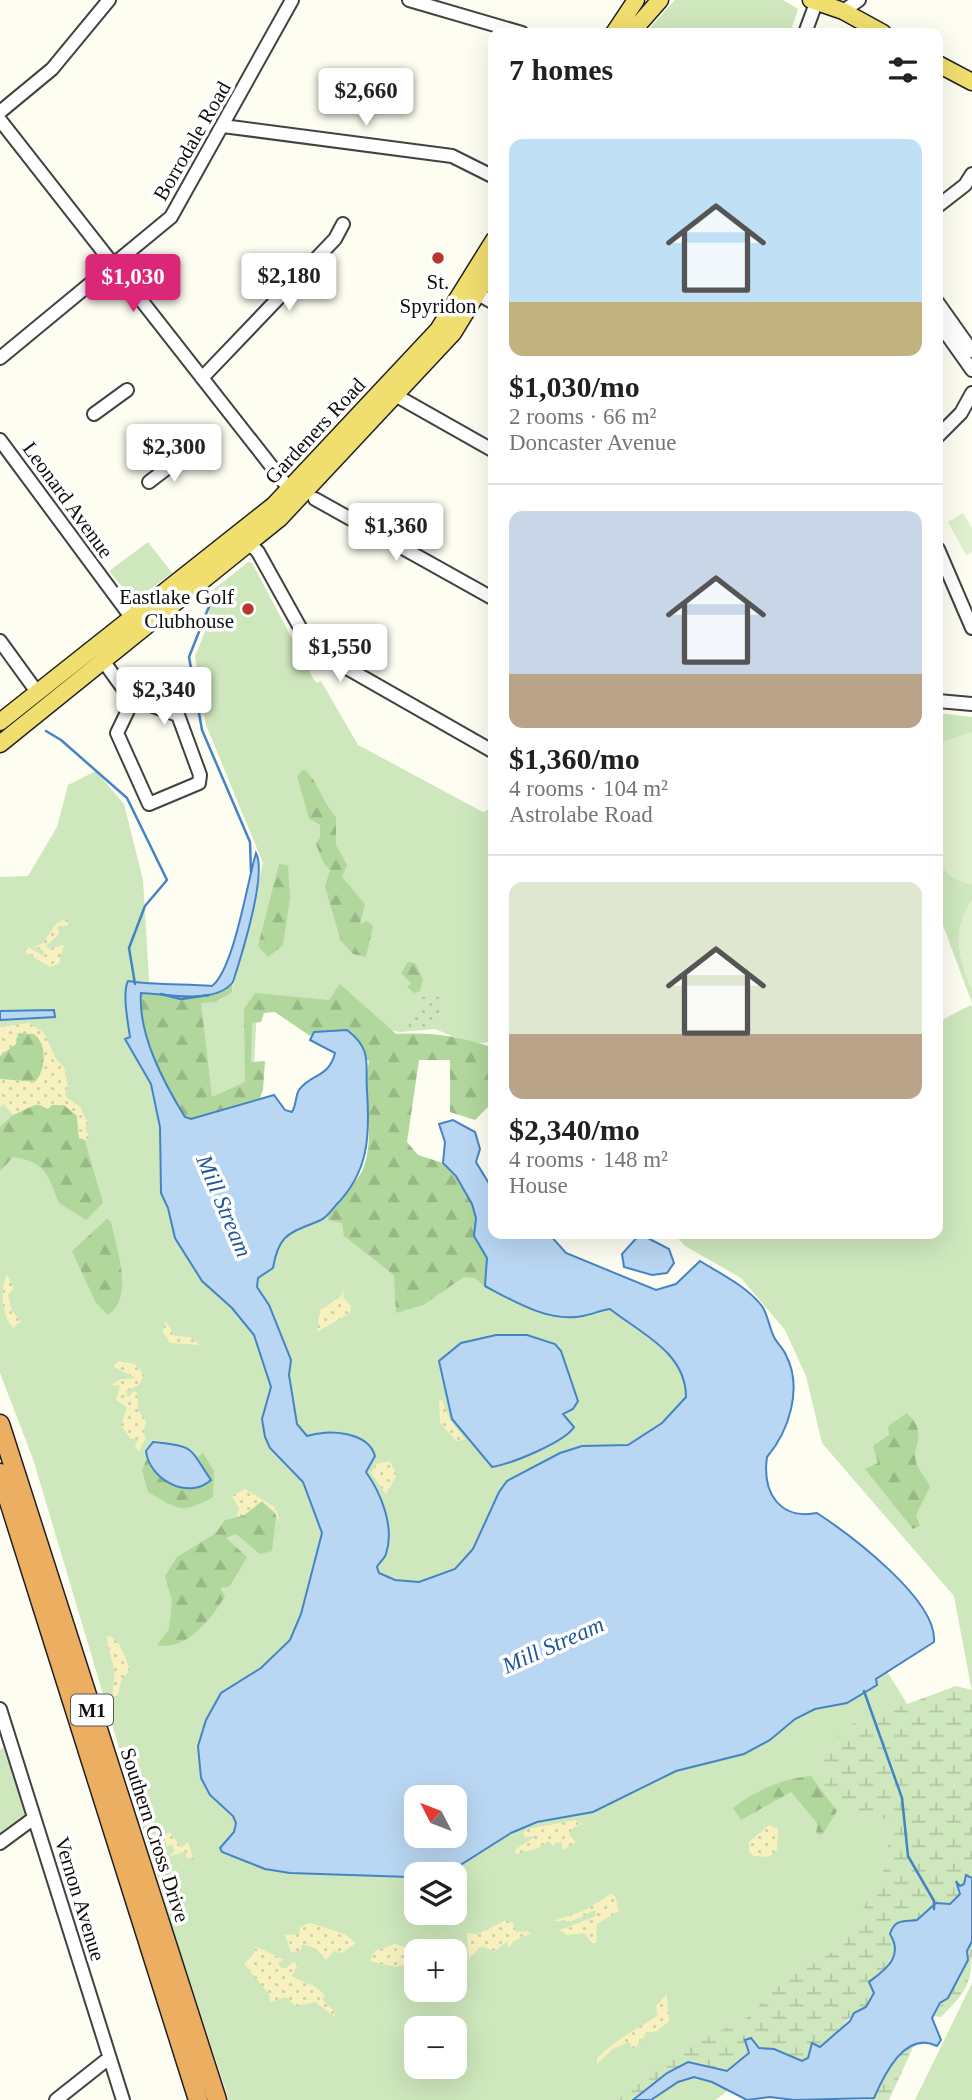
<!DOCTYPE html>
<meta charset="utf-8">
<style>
:root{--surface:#fff;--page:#f6f6f6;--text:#202124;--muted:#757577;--line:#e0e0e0;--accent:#db2777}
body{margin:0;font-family:"Times New Roman",serif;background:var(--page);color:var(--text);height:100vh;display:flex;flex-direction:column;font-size:26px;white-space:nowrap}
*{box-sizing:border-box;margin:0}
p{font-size:23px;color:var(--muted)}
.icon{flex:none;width:38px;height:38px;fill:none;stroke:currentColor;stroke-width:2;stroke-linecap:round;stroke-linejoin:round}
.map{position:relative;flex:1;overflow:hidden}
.side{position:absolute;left:488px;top:28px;width:455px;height:1211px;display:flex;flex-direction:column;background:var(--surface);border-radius:14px;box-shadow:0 7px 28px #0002}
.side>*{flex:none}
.needle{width:46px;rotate:312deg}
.tools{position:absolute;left:404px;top:1785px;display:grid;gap:14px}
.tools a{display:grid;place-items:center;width:63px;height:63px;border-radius:14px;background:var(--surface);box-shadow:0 7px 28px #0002;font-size:35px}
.price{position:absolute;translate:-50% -60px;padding:0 16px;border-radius:7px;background:#fff;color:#222;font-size:23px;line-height:46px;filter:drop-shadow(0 2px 4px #0008)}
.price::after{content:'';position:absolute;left:50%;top:42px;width:21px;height:16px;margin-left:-10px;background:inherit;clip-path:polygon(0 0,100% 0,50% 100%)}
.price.on{background:var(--accent);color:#fff}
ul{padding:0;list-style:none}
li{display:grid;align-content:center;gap:14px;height:371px;padding:0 21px}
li+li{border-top:2px solid var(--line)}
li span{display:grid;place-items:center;height:217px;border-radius:14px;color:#555}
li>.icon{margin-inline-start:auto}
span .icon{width:126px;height:126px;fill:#fffc;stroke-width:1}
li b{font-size:30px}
h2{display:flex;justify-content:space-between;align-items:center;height:84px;padding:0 21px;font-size:30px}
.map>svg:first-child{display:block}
.grass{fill:#cee7bc;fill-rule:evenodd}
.forest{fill:url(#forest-firs)}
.wetland{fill:url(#wetland-marsh)}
.sand{fill:url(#sand-dots)}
.garden{fill:url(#garden-dots)}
.pitch{fill:#e0efcd}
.water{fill:#b9d7f3;stroke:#4484c6;stroke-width:2;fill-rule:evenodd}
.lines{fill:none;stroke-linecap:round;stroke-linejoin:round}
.stream{stroke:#4484c6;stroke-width:2.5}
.minor-casing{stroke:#424242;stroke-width:16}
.major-casing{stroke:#202020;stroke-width:19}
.highway-casing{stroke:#202020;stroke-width:21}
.minor{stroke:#fff;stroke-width:12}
.major{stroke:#f0de6f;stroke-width:16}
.highway{stroke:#ecaf61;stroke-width:18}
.poi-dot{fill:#b7362e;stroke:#fff;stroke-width:2.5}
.labels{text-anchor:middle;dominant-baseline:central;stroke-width:7;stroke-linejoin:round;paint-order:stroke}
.shield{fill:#fff;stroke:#575757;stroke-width:2}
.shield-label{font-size:19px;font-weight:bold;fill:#0f0f0f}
.street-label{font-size:21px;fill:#0f0f0f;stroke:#fff}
.poi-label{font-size:21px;fill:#0f0f0f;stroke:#fff}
.water-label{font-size:23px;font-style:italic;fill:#1e579a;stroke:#fff}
</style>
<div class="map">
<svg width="972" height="2100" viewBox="0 0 972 2100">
<defs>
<pattern id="forest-firs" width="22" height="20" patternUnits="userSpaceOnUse" patternTransform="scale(1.75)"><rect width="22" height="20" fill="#b1d79c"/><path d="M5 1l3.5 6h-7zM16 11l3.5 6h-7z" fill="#97b785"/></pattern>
<pattern id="wetland-marsh" width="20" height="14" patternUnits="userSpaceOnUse" patternTransform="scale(1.75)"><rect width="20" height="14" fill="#cee7bc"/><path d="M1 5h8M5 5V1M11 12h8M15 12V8" fill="none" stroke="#b0c5a0"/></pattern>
<pattern id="sand-dots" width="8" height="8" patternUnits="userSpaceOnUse" patternTransform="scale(1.75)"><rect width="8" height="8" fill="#f7f1c0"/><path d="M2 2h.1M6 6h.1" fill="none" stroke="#d3cda4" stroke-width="1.8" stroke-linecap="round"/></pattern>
<pattern id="garden-dots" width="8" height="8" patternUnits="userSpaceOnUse" patternTransform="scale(1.75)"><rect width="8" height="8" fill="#cee7bc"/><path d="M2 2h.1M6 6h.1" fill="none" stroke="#b0c5a0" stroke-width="1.8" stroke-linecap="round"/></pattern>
</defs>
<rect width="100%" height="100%" fill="#fefdf1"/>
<path class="grass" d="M 675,0 L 783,0 L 798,9 L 790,33 L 645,33 Z
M 148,542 L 172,573 L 134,601 L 109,571 Z
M 248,562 L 252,563 L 314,680 L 317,683 L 321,681 L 358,745 L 483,812 L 493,808 L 493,1046 L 491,1042 L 471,1044 L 435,1029 L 400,1032 L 257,1007 L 253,1087 L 212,1107 L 200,1002 L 232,992 L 263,863 L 206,725 L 195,656 L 209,622 L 208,594 Z
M 938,713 L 972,717 L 972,1003 L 938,912 Z
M 96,771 L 124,804 L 143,880 L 151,1012 L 179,1086 L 315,1199 L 453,1260 L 609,1297 L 663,1335 L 704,1401 L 216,1737 L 443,1853 L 873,1649 L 972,1808 L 972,1845 L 871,1973 L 716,2100 L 229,2100 L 176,1939 L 33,1459 L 0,1373 L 0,877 L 28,876 L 57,827 L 68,785 ZM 416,1874 L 455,1874 L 455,1913 L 416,1913 ZM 416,1951 L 455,1951 L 455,1990 L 416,1990 ZM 416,2028 L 455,2028 L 455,2067 L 416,2067 Z
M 971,1005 L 972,1007 L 972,1692 L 954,1596 L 822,1443 L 806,1376 L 785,1330 L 741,1278 L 685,1246 L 674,1234 L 938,1234 L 938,1022 Z
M 3,1747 L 27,1815 L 0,1837 L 0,1750 Z
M 972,1983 L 972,2100 L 915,2100 Z"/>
<path class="forest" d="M 304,769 C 319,782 322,802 336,817 L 336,845 L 347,865 L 342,877 L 365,904 L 360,924 L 367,921 L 373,926 L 366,957 L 353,954 L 341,941 L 325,887 L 330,870 L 323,862 L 316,844 L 320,837 L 320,825 L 309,818 L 297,776 Z
M 279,864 L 288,865 L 290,898 L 283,945 L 268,957 L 258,946 Z
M 408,962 L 415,963 L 423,979 L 420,991 L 414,993 L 407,987 L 411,983 L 401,973 Z
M 233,982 L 232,992 L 215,1002 L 201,1003 L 212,1097 L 245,1082 L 244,1009 L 255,993 L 329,1000 L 340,984 L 396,1034 C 431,1032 458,1036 491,1047 L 493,1102 L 475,1120 L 450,1112 L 450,1060 L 419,1060 L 407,1142 L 418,1155 L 443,1163 L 456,1176 L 472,1204 L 476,1218 L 474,1236 L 487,1258 L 485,1286 L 475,1278 L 464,1277 L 423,1305 L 396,1313 L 394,1275 L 344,1236 L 342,1223 L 328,1220 C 329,1206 355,1186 362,1171 C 377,1137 362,1096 369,1061 L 315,1032 L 310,1036 L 275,1012 L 264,1013 L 261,1022 L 252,1023 L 251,1062 L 265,1061 L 263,1090 L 260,1098 L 198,1119 L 185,1118 C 163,1081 140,1037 141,993 C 169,994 214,1007 233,982 Z
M 18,1033 L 34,1034 C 48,1044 45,1070 36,1082 L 0,1079 L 0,1056 Z
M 33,1105 L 64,1105 L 77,1116 L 78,1133 L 85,1141 L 103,1203 L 86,1220 L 59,1203 C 48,1176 47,1162 13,1157 L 0,1171 L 0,1127 L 13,1115 Z
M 107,1219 L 111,1222 C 116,1248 135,1297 108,1315 L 96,1303 L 72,1251 Z
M 907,1413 C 929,1436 912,1441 916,1462 C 918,1470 927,1479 930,1487 L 916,1515 L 920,1526 L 913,1529 L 865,1469 L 878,1463 L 873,1446 L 889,1435 L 888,1426 Z
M 203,1453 L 214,1471 L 213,1497 C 182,1515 177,1509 148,1492 L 142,1470 L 147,1458 C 163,1478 179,1498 206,1484 L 209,1476 L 198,1457 Z
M 262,1501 L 276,1515 L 272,1551 L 260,1554 L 236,1534 L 226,1538 L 247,1557 L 230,1586 L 220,1588 L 225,1596 C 211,1619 187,1651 157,1645 L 169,1629 L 172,1601 L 165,1576 L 177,1557 L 216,1533 L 225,1520 L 243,1516 Z
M 811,1776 L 837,1811 L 822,1835 L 816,1833 L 818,1824 L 791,1792 L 741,1820 L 733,1808 C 756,1790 782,1779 811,1776 Z"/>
<path class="wetland" d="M 956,1686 L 972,1690 L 972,1878 L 964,1877 L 965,1882 L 960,1886 L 956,1884 L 960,1893 L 947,1905 L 936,1903 L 917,1920 L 901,1920 L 894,1926 L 895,1956 L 879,1977 L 869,1984 L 874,1993 L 866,2007 L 854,2013 L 831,2039 L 820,2047 L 810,2048 L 808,2058 L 802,2061 L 774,2049 L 759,2048 L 751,2039 L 745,2041 L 749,2053 L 727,2071 L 698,2064 L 667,2073 L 633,2100 L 619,2100 L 627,2089 L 698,2042 L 748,2017 L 781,1983 L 843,1946 L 885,1868 L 892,1821 L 848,1810 L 841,1799 L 822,1783 L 825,1750 L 845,1727 Z
M 972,1941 C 972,1982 970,1988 941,2017 L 934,2016 L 968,1960 L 967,1951 Z
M 916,2041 L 889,2100 L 865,2100 L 875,2097 L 890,2065 Z"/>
<path class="sand" d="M 64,919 L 68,920 L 68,925 L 58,927 L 59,934 L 46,946 L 49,949 L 64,945 L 59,964 L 50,967 L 25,952 L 29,947 L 43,956 L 44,951 L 34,946 L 42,944 L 56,924 Z
M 29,1023 L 44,1033 L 56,1059 L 64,1067 L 68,1086 L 65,1096 L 80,1107 L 88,1123 L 85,1128 L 90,1138 L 87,1140 L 79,1138 L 77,1116 L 64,1105 L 52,1105 L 48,1109 L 37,1104 L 13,1115 L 4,1104 L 0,1107 L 0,1079 L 35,1082 C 46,1070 48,1044 34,1034 L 18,1033 L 16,1044 L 0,1056 L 0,1027 Z
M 7,1275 L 14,1288 L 8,1295 L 12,1311 L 21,1321 L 13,1328 C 1,1316 0,1287 7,1275 Z
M 344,1290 L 343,1297 L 351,1306 L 350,1313 L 317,1332 L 320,1310 L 340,1297 Z
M 165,1320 L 175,1336 L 190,1337 L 200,1345 L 170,1343 L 163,1332 Z
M 116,1361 L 135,1364 L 144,1375 L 139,1385 L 126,1391 L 128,1397 L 134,1391 L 137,1393 L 138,1410 L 146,1421 L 143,1433 L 146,1438 L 139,1451 L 135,1447 L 138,1440 L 130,1438 L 121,1425 L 127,1407 L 116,1400 L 120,1386 L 111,1385 L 121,1379 L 136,1378 L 114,1367 Z
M 442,1400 L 450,1420 L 465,1440 L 456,1441 L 440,1423 L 439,1401 Z
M 390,1461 L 397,1475 L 386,1494 L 371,1473 L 376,1464 Z
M 245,1489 L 276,1508 L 280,1523 L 275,1512 L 262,1501 L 243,1516 L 237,1516 L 239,1508 L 232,1496 Z
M 107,1635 C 121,1639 125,1658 130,1670 L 121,1681 L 118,1695 L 114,1698 C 111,1686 116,1680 114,1670 C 112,1657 107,1648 107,1635 Z
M 575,1820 L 583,1824 L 574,1827 L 569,1834 L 576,1842 L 563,1850 L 561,1841 L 553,1846 L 549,1841 L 536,1849 L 515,1854 L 516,1849 L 536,1836 L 525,1837 L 523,1833 L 527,1829 Z
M 769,1825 L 778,1829 L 777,1850 L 768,1857 L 753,1856 L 749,1851 L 749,1842 Z
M 170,1832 L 181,1848 L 188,1842 L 194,1860 L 186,1857 L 186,1851 L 168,1857 L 175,1851 L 172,1845 L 166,1846 L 164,1835 Z
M 611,1894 L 615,1896 L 619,1911 L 597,1924 L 596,1943 L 592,1943 L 584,1933 L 567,1935 L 560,1930 L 596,1916 L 595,1910 L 572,1921 L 553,1921 L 583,1911 Z
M 506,1920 L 513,1923 L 516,1932 L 528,1931 L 530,1934 L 514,1941 L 508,1949 L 508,1941 L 495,1951 L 482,1946 L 469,1958 L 467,1933 L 478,1934 Z
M 310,1923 L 345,1934 L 356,1943 L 342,1953 L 334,1951 L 326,1960 L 317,1949 L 303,1944 L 300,1951 L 291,1952 L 285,1935 L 299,1934 L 300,1927 Z
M 395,1944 L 410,1949 L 445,1951 L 416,1951 L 416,1961 L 396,1967 L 370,1961 L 375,1951 Z
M 255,1946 L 284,1960 L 278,1962 L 281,1968 L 287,1968 L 293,1962 L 298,1964 L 292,1976 C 303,1983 317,1984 325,1996 L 322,1999 L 335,2012 L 335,2017 L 315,2002 L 296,2006 L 286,1997 L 270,2002 L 269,1994 L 244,1964 L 254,1954 Z
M 667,1994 L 669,2021 L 657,2031 L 646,2033 L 635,2048 L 632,2048 L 629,2042 L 613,2049 L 597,2064 L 597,2058 C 617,2039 635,2030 657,2016 L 656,2006 Z"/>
<path class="garden" d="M 422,997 L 442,997 L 440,1020 L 435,1026 L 409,1027 L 408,1018 L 422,1009 Z"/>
<path class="pitch" d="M 963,513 L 972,528 L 972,552 L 966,555 L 948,522 Z
M 972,732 L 972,884 C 958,884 947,874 938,863 L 938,743 Z
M 972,900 L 972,990 C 958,961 951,927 972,900 Z"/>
<path class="water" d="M 256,853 C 267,874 241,957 233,982 C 215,1005 169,994 141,993 C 138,1035 164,1083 185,1117 L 191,1119 L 274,1095 L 285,1110 L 292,1112 C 297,1104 295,1096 299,1090 C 310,1074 329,1078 335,1053 L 310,1040 L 314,1032 L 347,1030 C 373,1050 365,1063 367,1091 C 370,1135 369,1172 336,1205 C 332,1210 327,1217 321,1220 C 291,1233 279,1232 273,1268 L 258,1278 L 257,1287 L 269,1305 L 291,1360 L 289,1375 L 297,1424 L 307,1436 C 327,1429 368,1431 375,1456 L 366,1472 C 381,1493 395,1527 386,1554 C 384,1560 380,1561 377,1567 L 379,1573 L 395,1580 L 419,1582 L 455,1569 L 473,1549 L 499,1492 L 507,1481 L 560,1453 L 582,1446 L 628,1445 L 662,1423 L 686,1397 C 686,1352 640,1333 610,1309 C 601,1310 593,1314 583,1316 C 549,1323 513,1301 485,1286 L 487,1258 L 474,1236 L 476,1218 L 472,1204 L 456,1176 L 443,1163 L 445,1142 L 439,1124 L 453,1120 L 475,1132 L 480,1149 L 476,1162 L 493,1190 L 494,1234 L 549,1234 L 566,1253 L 656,1290 L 676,1284 L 700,1261 C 721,1274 746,1286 762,1306 C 768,1315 769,1327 774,1337 C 777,1343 783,1348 786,1355 C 803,1388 789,1431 767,1457 C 762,1492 779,1520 817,1513 C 849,1534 938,1600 934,1642 L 876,1679 L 877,1685 L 847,1703 L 815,1709 L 795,1719 L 770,1740 L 744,1754 L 676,1771 L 593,1812 L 537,1822 L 511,1833 L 454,1869 L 410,1877 L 290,1873 L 265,1869 L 222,1852 L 220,1848 L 234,1832 L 236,1823 L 233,1816 L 210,1795 L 201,1778 L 198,1746 L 206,1720 L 221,1693 L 261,1668 L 290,1640 L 301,1614 L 322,1533 L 303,1482 L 270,1448 L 265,1437 L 262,1419 L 271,1387 L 254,1335 L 232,1308 L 202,1281 L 175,1238 L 168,1208 L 161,1193 L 160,1127 L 151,1084 L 125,1039 L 130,1037 C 128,1023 122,993 128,981 C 153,985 185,984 212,986 C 234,969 247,883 256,853 ZM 455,1797 L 455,1836 L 416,1836 L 416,1797 Z
M 54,1010 L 55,1017 L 0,1020 L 0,1011 Z
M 640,1234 L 669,1249 L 674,1263 L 667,1273 L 652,1275 L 624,1267 L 622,1254 Z
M 496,1335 L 527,1335 L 555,1344 L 561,1351 L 578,1401 L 573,1409 L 563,1414 L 574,1427 C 565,1442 511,1464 492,1467 L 452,1419 L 439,1361 L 461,1343 Z
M 153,1442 C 196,1446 189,1448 211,1480 C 188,1501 149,1479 146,1451 Z
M 966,1875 L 972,1878 L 972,1941 L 967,1951 L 968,1960 L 948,1998 L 940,2003 L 932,2018 L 941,2040 L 937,2046 C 905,2030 884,2075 874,2098 L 794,2100 L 770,2097 L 747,2100 L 712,2082 L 694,2077 L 678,2082 L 651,2100 L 633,2100 L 667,2073 L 688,2062 L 727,2071 L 749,2053 L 745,2040 L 751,2038 L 759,2048 L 774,2049 L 802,2061 L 808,2058 L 812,2043 L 820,2047 L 850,2021 L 854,2013 L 866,2007 L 874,1993 L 869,1982 C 886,1969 904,1957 890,1934 C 895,1918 905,1922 917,1920 L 936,1903 L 950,1904 L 960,1894 L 956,1881 L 960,1886 L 964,1884 Z"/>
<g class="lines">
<path class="stream" d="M 210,604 L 189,657 L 202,730 L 250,842 L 251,872
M 46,731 L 61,740 L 127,798 L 167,880 L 145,906 L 129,948 L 135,984
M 161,994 L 181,999 L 209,995
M 864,1691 L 902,1798 L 908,1856 L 934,1901 L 934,1909"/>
<defs>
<path id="minor" d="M 409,0 L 522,33
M 843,11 L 859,0
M 805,33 L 816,3
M 0,112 L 52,69 L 109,0
M 0,120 L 290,490
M 223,126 L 452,156 L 494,177
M 938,206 L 965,185 L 972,174
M 478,294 L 494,303
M 938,303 L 972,351
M 938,322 L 972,370
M 0,358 L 171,217 L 292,0
M 202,378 L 335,239 L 343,224
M 395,395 L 494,451
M 94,414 L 127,390
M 938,436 L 961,413 L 972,393
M 0,440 L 131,617
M 149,482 L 179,459
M 315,499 L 494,599
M 241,544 L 250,544 L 258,552 L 308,642 L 317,651 L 494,752
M 938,549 L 972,628
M 0,641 L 37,692
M 104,662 L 130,698 L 131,704 L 117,733 L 149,804 L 199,783 L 200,775 L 178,715 L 139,701 L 122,684
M 938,701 L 972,704
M 0,1709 L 123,2100
M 0,1843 L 34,1818
M 56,2100 L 109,2058"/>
<path id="major" d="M 811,0 L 843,11 L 883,33
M 614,33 L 636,0
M 631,33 L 660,0
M 938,64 L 972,82
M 0,722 L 274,505 L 438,330 L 494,240
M 0,744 L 280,518 L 453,333 L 494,266"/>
<path id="highway" d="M 0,1424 L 217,2100
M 0,1473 L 198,2100"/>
</defs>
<use href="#minor" class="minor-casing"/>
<use href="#major" class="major-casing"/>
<use href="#highway" class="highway-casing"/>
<use href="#minor" class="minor"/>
<use href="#major" class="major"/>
<use href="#highway" class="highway"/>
</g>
<g class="poi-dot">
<circle cx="438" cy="258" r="7"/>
<circle cx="248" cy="609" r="7"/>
</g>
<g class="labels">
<rect class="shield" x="71" y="1694.5" width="42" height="31" rx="5"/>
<g class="shield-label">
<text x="92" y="1710">M1</text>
</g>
<g class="street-label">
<text transform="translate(192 141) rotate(-60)">Borrodale Road</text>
<text transform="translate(315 431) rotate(-47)">Gardeners Road</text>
<text transform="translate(68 500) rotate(54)">Leonard Avenue</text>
<text transform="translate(155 1835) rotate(72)">Southern Cross Drive</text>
<text transform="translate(80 1899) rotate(73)">Vernon Avenue</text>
</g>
<g class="poi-label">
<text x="438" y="282">St.<tspan x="438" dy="24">Spyridon</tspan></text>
<text x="234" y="597" text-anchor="end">Eastlake Golf<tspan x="234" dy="24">Clubhouse</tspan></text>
</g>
<g class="water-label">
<text transform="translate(224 1206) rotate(67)">Mill Stream</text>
<text transform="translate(553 1645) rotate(-24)">Mill Stream</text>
</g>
</g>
</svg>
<div class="tools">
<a><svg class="needle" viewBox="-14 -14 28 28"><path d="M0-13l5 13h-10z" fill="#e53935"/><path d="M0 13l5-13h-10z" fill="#757577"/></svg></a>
<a><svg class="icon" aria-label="layers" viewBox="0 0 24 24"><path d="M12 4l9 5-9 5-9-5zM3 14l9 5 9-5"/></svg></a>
<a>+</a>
<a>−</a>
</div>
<b class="price" style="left:366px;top:128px">$2,660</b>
<b class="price" style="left:289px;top:313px">$2,180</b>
<b class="price on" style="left:133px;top:314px">$1,030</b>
<b class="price" style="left:174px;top:484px">$2,300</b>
<b class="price" style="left:396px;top:563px">$1,360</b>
<b class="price" style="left:340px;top:684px">$1,550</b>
<b class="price" style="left:164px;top:727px">$2,340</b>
<section class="side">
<h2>7 homes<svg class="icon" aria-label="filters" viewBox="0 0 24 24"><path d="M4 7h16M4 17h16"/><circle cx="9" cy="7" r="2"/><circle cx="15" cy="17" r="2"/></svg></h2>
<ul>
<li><span style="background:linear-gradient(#bfe0f5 75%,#c2b280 0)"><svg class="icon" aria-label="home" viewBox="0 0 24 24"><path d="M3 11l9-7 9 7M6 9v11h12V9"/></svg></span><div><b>$1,030/mo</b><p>2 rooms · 66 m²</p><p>Doncaster Avenue</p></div></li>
<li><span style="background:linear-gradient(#c9d6e8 75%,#b9a48a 0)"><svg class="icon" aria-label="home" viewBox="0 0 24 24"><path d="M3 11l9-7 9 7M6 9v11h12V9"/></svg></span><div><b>$1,360/mo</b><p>4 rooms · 104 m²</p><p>Astrolabe Road</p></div></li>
<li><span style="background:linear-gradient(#dfe7d0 70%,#b9a48a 0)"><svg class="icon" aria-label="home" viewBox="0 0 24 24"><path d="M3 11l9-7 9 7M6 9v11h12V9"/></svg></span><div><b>$2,340/mo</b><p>4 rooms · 148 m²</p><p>House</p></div></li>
</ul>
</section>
</div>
